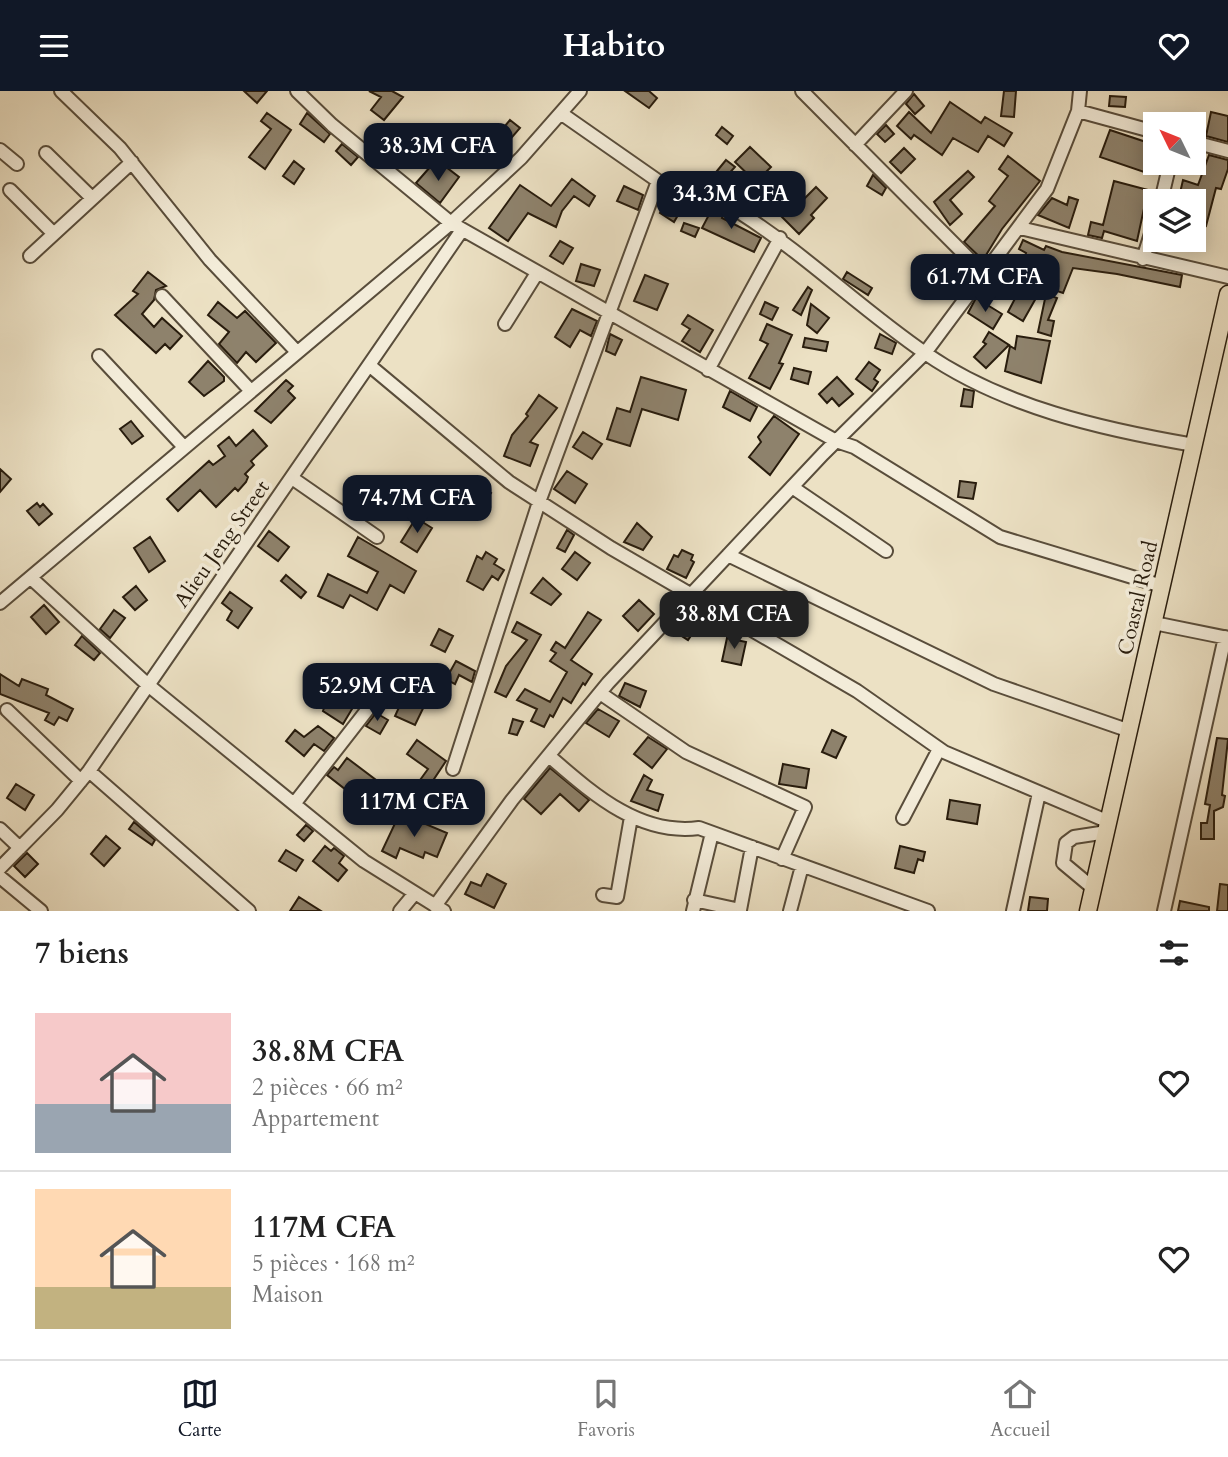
<!DOCTYPE html>
<html lang="fr">
<meta charset="utf-8">
<style>
:root{--surface:#fff;--page:#f6f6f6;--text:#222;--muted:#767676;--line:#e0e0e0;--accent:#111827}
body{margin:0;font-family:Cardo,serif;background:var(--page);color:var(--text);height:100vh;display:flex;flex-direction:column;font-size:26px;white-space:nowrap}
*{box-sizing:border-box;margin:0}
p{font-size:23px;color:var(--muted)}
.icon{flex:none;width:38px;height:38px;fill:none;stroke:currentColor;stroke-width:2;stroke-linecap:round;stroke-linejoin:round}
.map{position:relative;height:820px;overflow:hidden}
.panel{display:flex;flex-direction:column;background:var(--surface);flex:1}
.panel>*{flex:none}
.needle{width:46px;rotate:313deg}
.fabs{position:absolute;left:1143px;top:21px;display:grid;gap:14px}
.fabs a{display:grid;place-items:center;width:63px;height:63px;border-radius:0px;background:var(--surface);box-shadow:0 4px 18px #0003;font-size:35px}
.price{position:absolute;translate:-50% -60px;padding:0 16px;border-radius:14px;background:var(--accent);color:#fff;font-size:23px;line-height:46px;filter:drop-shadow(0 2px 4px #0008)}
.price::after{content:'';position:absolute;left:50%;top:42px;width:21px;height:16px;margin-left:-10px;background:inherit;clip-path:polygon(0 0,100% 0,50% 100%)}
.price.current{background:#222;color:#fff}
ul{padding:0;list-style:none}
li{display:flex;align-items:center;gap:21px;height:175px;padding:0 35px}
li+li{border-top:2px solid var(--line)}
li span{display:grid;place-items:center;flex:none;width:196px;height:140px;border-radius:0px;color:#555}
li>.icon{margin-inline-start:auto}
span .icon{width:84px;height:84px;fill:#fffc;stroke-width:1}
li b{font-size:30px}
h2{display:flex;justify-content:space-between;align-items:center;height:84px;padding:0 35px;font-size:30px}
header{display:flex;justify-content:space-between;align-items:center;height:91px;padding:0 35px;background:var(--accent);color:#fff;font-size:32px;font-weight:700}
.tabs{display:flex;justify-content:space-around;align-items:center;height:98px;border-top:2px solid var(--line);background:var(--surface);font-size:19px;color:var(--muted)}
.tabs a{display:grid;justify-items:center;gap:4px}
.tabs .current{color:var(--accent)}
.map>svg:first-child{display:block}
.building{fill:#8e826c;stroke:#281c0d;stroke-width:2}
.lines{fill:none;stroke-linecap:round;stroke-linejoin:round}
.minor-casing{stroke:#594d3b;stroke-width:16}
.major-casing{stroke:#281c0d;stroke-width:19}
.minor{stroke:#f3ecd9;stroke-width:12}
.major{stroke:#ece1c4;stroke-width:16}
.labels{text-anchor:middle;dominant-baseline:central;stroke-width:7;stroke-linejoin:round;paint-order:stroke}
.street-label{font-size:21px;fill:#281c0d;stroke:#f3ecd9}
</style>
<header><svg class="icon" aria-label="menu" viewBox="0 0 24 24"><path d="M4 6h16M4 12h16M4 18h16"/></svg>Habito<svg class="icon" aria-label="heart" viewBox="0 0 24 24"><path d="M12 20l-8-8c-3-5 5-10 8-4 3-6 11-1 8 4z"/></svg></header>
<div class="map">
<svg width="1228" height="820" viewBox="0 0 1228 820">
<rect width="100%" height="100%" fill="#ece1c4"/>
<filter id="stains"><feTurbulence type="fractalNoise" baseFrequency=".00286" numOctaves="4"/><feColorMatrix values="0 0 0 0 .2 0 0 0 0 .09 0 0 0 0 .02 0 0 0 .5 -.17"/></filter>
<radialGradient id="worn" r=".72"><stop offset=".6" stop-color="#630" stop-opacity="0"/><stop offset="1" stop-color="#630" stop-opacity=".3"/></radialGradient>
<path class="building" d="M 244,0 L 267,0 L 257,12 Z
M 369,0 L 392,0 L 403,6 L 384,29 L 371,19 L 381,6 Z
M 625,0 L 649,0 L 657,7 L 649,17 Z
M 1004,0 L 1016,0 L 1014,26 L 1001,25 Z
M 914,3 L 924,15 L 915,23 L 906,13 Z
M 1110,5 L 1126,6 L 1125,16 L 1109,15 Z
M 950,11 L 981,32 L 985,26 L 1012,42 L 1004,55 L 988,45 L 978,61 L 953,47 L 942,64 L 914,44 L 911,48 L 897,35 L 909,21 L 931,42 Z
M 1211,21 L 1228,25 L 1228,51 L 1206,45 Z
M 267,22 L 291,39 L 265,78 L 249,66 L 271,38 L 261,30 Z
M 307,22 L 330,43 L 324,51 L 300,33 Z
M 510,29 L 520,37 L 500,60 L 493,54 L 508,38 L 505,35 Z
M 886,34 L 894,43 L 885,51 L 877,43 Z
M 722,36 L 733,45 L 727,53 L 716,44 Z
M 1110,39 L 1155,54 L 1147,82 L 1100,66 Z
M 342,53 L 358,66 L 351,74 L 336,60 Z
M 750,56 L 771,76 L 756,91 L 735,71 Z
M 904,57 L 915,68 L 901,82 L 890,71 Z
M 1209,64 L 1228,69 L 1228,78 L 1221,98 L 1216,97 L 1206,135 L 1194,132 L 1194,110 L 1171,107 L 1172,100 L 1180,102 L 1183,89 L 1198,94 Z
M 1008,65 L 1040,90 L 1002,138 L 983,169 L 964,151 L 995,115 L 989,110 L 1008,85 L 999,78 Z
M 726,69 L 735,76 L 725,87 L 717,80 Z
M 294,70 L 304,78 L 294,93 L 283,85 Z
M 431,75 L 441,83 L 446,76 L 459,86 L 440,112 L 416,92 Z
M 968,80 L 974,86 L 950,109 L 962,123 L 950,134 L 934,111 Z
M 873,84 L 886,97 L 882,104 L 867,95 Z
M 572,88 L 595,105 L 589,115 L 574,105 L 562,120 L 556,136 L 528,122 L 508,150 L 489,137 L 520,94 L 551,115 Z
M 1114,90 L 1148,99 L 1137,150 L 1104,140 L 1102,147 L 1088,144 L 1091,131 L 1103,134 Z
M 624,95 L 643,104 L 638,119 L 617,110 Z
M 816,96 L 827,107 L 811,124 L 814,127 L 799,143 L 780,124 L 795,109 L 799,113 Z
M 670,104 L 685,112 L 674,131 L 660,122 Z
M 1069,106 L 1078,109 L 1069,137 L 1038,124 L 1052,107 L 1067,114 Z
M 712,118 L 723,124 L 722,127 L 761,147 L 754,161 L 702,137 Z
M 684,132 L 699,137 L 695,146 L 681,140 Z
M 1023,149 L 1044,159 L 1046,155 L 1062,161 L 1182,184 L 1180,196 L 1117,183 L 1073,177 L 1063,202 L 1054,199 L 1058,189 L 1050,185 L 1051,180 L 1048,185 L 1032,178 L 1026,194 L 1040,200 L 1023,230 L 1008,221 L 1020,198 L 994,184 L 999,178 L 1016,187 L 1026,162 L 1019,158 Z
M 560,150 L 573,157 L 563,173 L 550,165 Z
M 581,173 L 600,179 L 594,195 L 576,190 Z
M 148,181 L 166,195 L 156,199 L 154,209 L 142,223 L 154,236 L 162,227 L 182,245 L 170,258 L 165,253 L 156,262 L 115,224 L 138,203 L 133,200 Z
M 847,181 L 872,197 L 868,204 L 843,188 Z
M 645,184 L 668,193 L 657,219 L 634,210 Z
M 808,196 L 812,199 L 801,224 L 793,219 Z
M 1046,203 L 1057,207 L 1048,229 L 1054,230 L 1051,245 L 1038,241 Z
M 976,207 L 1002,223 L 993,238 L 968,222 Z
M 218,211 L 237,227 L 245,220 L 276,252 L 256,271 L 246,261 L 237,272 L 219,253 L 229,241 L 208,224 Z
M 765,211 L 778,217 L 772,229 L 760,223 Z
M 811,213 L 829,227 L 817,242 L 807,234 Z
M 572,218 L 597,230 L 591,245 L 580,239 L 570,256 L 555,246 Z
M 688,224 L 713,239 L 700,261 L 682,250 L 690,238 L 682,233 Z
M 767,233 L 792,244 L 779,272 L 783,273 L 770,298 L 749,287 L 768,253 L 760,249 Z
M 989,241 L 1009,254 L 986,277 L 974,266 L 986,253 L 983,251 Z
M 610,243 L 622,249 L 615,264 L 606,260 Z
M 880,243 L 896,252 L 892,263 L 875,257 Z
M 1017,245 L 1050,250 L 1041,292 L 1005,280 L 1010,255 L 1015,258 Z
M 805,247 L 828,251 L 826,260 L 803,256 Z
M 208,270 L 224,286 L 224,290 L 204,305 L 189,291 Z
M 869,271 L 880,279 L 874,288 L 878,291 L 872,300 L 856,288 Z
M 794,277 L 811,281 L 808,293 L 791,288 Z
M 641,286 L 686,299 L 678,329 L 642,318 L 630,355 L 607,348 L 617,317 L 630,321 Z
M 837,286 L 853,303 L 839,315 L 832,307 L 827,312 L 819,303 Z
M 286,289 L 293,295 L 288,300 L 295,307 L 271,332 L 255,320 Z
M 964,298 L 974,300 L 972,316 L 961,315 Z
M 730,300 L 757,316 L 750,330 L 723,316 Z
M 539,304 L 557,317 L 530,351 L 538,354 L 530,375 L 504,365 L 512,344 L 528,325 L 526,323 Z
M 774,325 L 799,343 L 770,384 L 749,366 L 761,351 L 758,346 Z
M 131,330 L 143,345 L 132,353 L 120,338 Z
M 253,339 L 267,355 L 251,370 L 254,374 L 245,383 L 248,386 L 246,391 L 238,400 L 235,397 L 216,416 L 200,399 L 178,420 L 167,408 L 209,370 L 213,374 L 225,365 L 218,355 L 229,346 L 236,355 Z
M 583,341 L 602,353 L 592,368 L 573,356 Z
M 0,378 L 11,388 L 0,401 Z
M 567,380 L 587,393 L 575,412 L 554,398 Z
M 436,388 L 466,407 L 477,392 L 491,402 L 477,421 L 467,414 L 462,426 L 446,420 L 426,405 Z
M 960,390 L 976,392 L 973,408 L 958,406 Z
M 37,412 L 40,416 L 43,413 L 52,423 L 39,434 L 27,420 Z
M 416,427 L 432,437 L 417,461 L 401,451 Z
M 637,432 L 652,446 L 643,459 L 624,451 Z
M 567,439 L 574,444 L 565,461 L 557,457 Z
M 269,440 L 289,456 L 278,470 L 258,455 Z
M 150,446 L 165,470 L 149,481 L 134,457 Z
M 358,446 L 416,480 L 404,502 L 390,494 L 377,519 L 350,504 L 343,517 L 318,505 L 328,483 L 367,502 L 378,481 L 348,465 Z
M 682,459 L 693,464 L 691,469 L 694,471 L 686,487 L 667,478 L 674,464 L 678,466 Z
M 486,461 L 497,468 L 494,473 L 504,479 L 498,489 L 492,485 L 483,499 L 467,490 L 477,465 L 482,468 Z
M 575,461 L 590,472 L 577,489 L 562,478 Z
M 286,484 L 306,501 L 301,507 L 281,490 Z
M 543,487 L 561,503 L 551,514 L 531,502 Z
M 136,495 L 147,509 L 135,519 L 123,506 Z
M 230,501 L 252,517 L 238,537 L 227,529 L 232,520 L 222,512 Z
M 639,509 L 654,523 L 638,540 L 623,525 Z
M 44,514 L 59,531 L 46,543 L 31,526 Z
M 114,519 L 125,527 L 110,547 L 100,538 Z
M 588,521 L 601,529 L 571,569 L 592,583 L 585,594 L 583,592 L 571,612 L 563,607 L 553,626 L 550,624 L 544,636 L 531,630 L 537,618 L 517,609 L 525,598 L 550,611 L 567,581 L 550,570 L 556,562 L 551,559 L 556,551 L 565,557 Z
M 686,522 L 700,531 L 688,549 L 671,538 Z
M 517,531 L 541,544 L 506,606 L 495,601 L 506,575 L 527,549 L 512,541 Z
M 439,538 L 453,545 L 445,561 L 431,554 Z
M 82,545 L 100,562 L 94,569 L 75,554 Z
M 727,547 L 746,551 L 741,574 L 722,570 Z
M 456,570 L 475,580 L 472,591 L 459,584 L 455,593 L 446,588 Z
M 0,583 L 19,595 L 22,588 L 48,598 L 46,604 L 73,618 L 67,630 L 59,626 L 54,634 L 45,629 L 49,622 L 0,603 Z
M 422,587 L 437,592 L 433,606 L 429,605 L 415,634 L 395,625 L 401,612 L 408,615 L 412,605 L 416,607 Z
M 625,592 L 646,600 L 640,616 L 619,605 Z
M 328,605 L 352,618 L 343,633 L 323,620 Z
M 598,618 L 619,630 L 609,646 L 586,632 Z
M 376,622 L 388,629 L 380,643 L 366,635 Z
M 513,628 L 523,631 L 517,644 L 509,642 Z
M 318,635 L 334,647 L 324,660 L 314,653 L 304,665 L 286,650 L 295,639 L 304,646 Z
M 832,639 L 846,646 L 836,667 L 822,661 Z
M 648,646 L 667,658 L 652,677 L 634,663 Z
M 1217,647 L 1228,648 L 1222,704 L 1225,705 L 1223,716 L 1214,720 L 1214,748 L 1201,748 L 1201,732 L 1207,732 L 1210,714 L 1205,713 Z
M 417,649 L 446,670 L 424,703 L 415,696 L 428,678 L 407,663 Z
M 347,667 L 384,695 L 368,716 L 327,684 L 334,676 L 338,679 Z
M 783,673 L 809,678 L 806,697 L 779,693 Z
M 550,677 L 589,709 L 579,720 L 560,703 L 541,723 L 524,708 Z
M 644,684 L 652,689 L 647,699 L 663,704 L 658,720 L 631,710 Z
M 16,693 L 34,704 L 25,719 L 7,707 Z
M 455,707 L 474,715 L 470,725 L 462,722 L 461,727 L 449,723 Z
M 950,709 L 980,714 L 977,733 L 947,728 Z
M 398,726 L 419,737 L 421,731 L 447,742 L 437,766 L 425,761 L 423,767 L 400,757 L 396,767 L 382,760 Z
M 134,731 L 155,749 L 152,754 L 129,738 Z
M 306,734 L 313,740 L 304,750 L 297,744 Z
M 106,745 L 120,757 L 104,775 L 91,763 Z
M 325,755 L 331,760 L 334,757 L 344,765 L 339,772 L 347,779 L 338,790 L 313,770 Z
M 900,755 L 925,761 L 923,770 L 918,768 L 914,782 L 895,777 Z
M 286,759 L 303,769 L 296,780 L 279,770 Z
M 27,762 L 38,773 L 25,786 L 14,775 Z
M 487,783 L 506,793 L 494,817 L 465,803 L 471,791 L 481,795 Z
M 1220,793 L 1228,794 L 1228,820 L 1217,820 Z
M 299,806 L 321,820 L 290,820 Z
M 1030,806 L 1048,808 L 1047,820 L 1028,820 Z
M 1180,810 L 1209,816 L 1209,820 L 1178,820 Z"/>
<g class="lines">
<defs>
<path id="minor" d="M 61,0 L 120,57 L 210,169 L 296,260
M 297,0 L 332,34 L 451,132 L 836,350 L 854,356 L 1000,446 L 1162,495
M 802,0 L 985,184
M 1078,20 L 1155,41
M 1194,51 L 1228,60
M 855,54 L 906,0
M 0,59 L 17,73
M 46,62 L 92,107
M 10,99 L 53,142
M 1161,110 L 1170,72
M 739,121 C 805,163 861,218 925,262 C 1003,316 1101,338 1194,354
M 1020,137 L 1228,186
M 30,165 L 132,71
M 1143,168 L 1155,130
M 162,205 L 250,299
M 505,233 L 537,182
M 99,265 L 184,356
M 369,274 L 509,391 L 611,457 L 857,600 L 944,661 L 1109,731
M 708,279 L 780,147
M 292,387 L 377,446
M 792,396 L 886,460
M 728,464 L 994,593 L 1130,640
M 31,487 L 148,594 L 364,770 L 444,820
M 0,512 L 451,132 L 521,67 L 580,0
M 1154,532 L 1228,547
M 600,602 L 686,661 L 805,716 L 782,768
M 7,619 L 81,690
M 549,665 C 592,702 639,745 699,737 L 928,820
M 453,678 L 539,411 L 658,90 L 562,23
M 89,680 L 249,820
M 294,713 L 385,596
M 903,727 L 939,658
M 0,738 L 20,757
M 0,777 L 57,719 L 89,680 L 462,139
M 0,786 L 41,820
M 1093,797 L 1063,772 L 1066,752 L 1074,746 L 1107,741
M 603,804 L 617,806 L 631,726
M 694,809 L 740,819 L 752,756
M 435,815 L 512,709 L 608,592 L 823,363 L 925,262 L 1047,98 L 1078,20 L 1080,0
M 400,820 L 415,802
M 693,820 L 712,742
M 790,820 L 802,775
M 1013,820 L 1039,702
M 1164,820 L 1225,546"/>
<path id="major" d="M 1088,820 L 1228,203"/>
</defs>
<use href="#minor" class="minor-casing"/>
<use href="#major" class="major-casing"/>
<use href="#minor" class="minor"/>
<use href="#major" class="major"/>
</g>
<g class="labels">
<g class="street-label">
<text transform="translate(222 453) rotate(-55)">Alieu Jeng Street</text>
<text transform="translate(1138 507) rotate(-77)">Coastal Road</text>
</g>
</g>
<rect width="100%" height="100%" filter="url(#stains)"/>
<rect width="100%" height="100%" fill="url(#worn)"/>
</svg>
<div class="fabs">
<a><svg class="needle" viewBox="-14 -14 28 28"><path d="M0-13l5 13h-10z" fill="#e53935"/><path d="M0 13l5-13h-10z" fill="#767676"/></svg></a>
<a><svg class="icon" aria-label="layers" viewBox="0 0 24 24"><path d="M12 4l9 5-9 5-9-5zM3 14l9 5 9-5"/></svg></a>
</div>
<b class="price" style="left:438px;top:92px">38.3M CFA</b>
<b class="price" style="left:731px;top:140px">34.3M CFA</b>
<b class="price" style="left:985px;top:223px">61.7M CFA</b>
<b class="price" style="left:417px;top:444px">74.7M CFA</b>
<b class="price current" style="left:734px;top:560px">38.8M CFA</b>
<b class="price" style="left:377px;top:632px">52.9M CFA</b>
<b class="price" style="left:414px;top:748px">117M CFA</b>
</div>
<section class="panel">
<h2>7 biens<svg class="icon" aria-label="filters" viewBox="0 0 24 24"><path d="M4 7h16M4 17h16"/><circle cx="9" cy="7" r="2"/><circle cx="15" cy="17" r="2"/></svg></h2>
<ul>
<li><span style="background:linear-gradient(#f6c9c9 65%,#9aa5b1 0)"><svg class="icon" aria-label="home" viewBox="0 0 24 24"><path d="M3 11l9-7 9 7M6 9v11h12V9"/></svg></span><div><b>38.8M CFA</b><p>2 pièces · 66 m²</p><p>Appartement</p></div><svg class="icon" aria-label="heart" viewBox="0 0 24 24"><path d="M12 20l-8-8c-3-5 5-10 8-4 3-6 11-1 8 4z"/></svg></li>
<li><span style="background:linear-gradient(#ffd9b3 70%,#c2b280 0)"><svg class="icon" aria-label="home" viewBox="0 0 24 24"><path d="M3 11l9-7 9 7M6 9v11h12V9"/></svg></span><div><b>117M CFA</b><p>5 pièces · 168 m²</p><p>Maison</p></div><svg class="icon" aria-label="heart" viewBox="0 0 24 24"><path d="M12 20l-8-8c-3-5 5-10 8-4 3-6 11-1 8 4z"/></svg></li>
</ul>
</section>
<nav class="tabs">
<a class="current"><svg class="icon" aria-label="map" viewBox="0 0 24 24"><path d="M3 6l6-2 6 2 6-2v14l-6 2-6-2-6 2zM9 4v14M15 6v14"/></svg>Carte</a>
<a><svg class="icon" aria-label="saved" viewBox="0 0 24 24"><path d="M7 4h10v16l-5-4-5 4z"/></svg>Favoris</a>
<a><svg class="icon" aria-label="home" viewBox="0 0 24 24"><path d="M3 11l9-7 9 7M6 9v11h12V9"/></svg>Accueil</a>
</nav>
